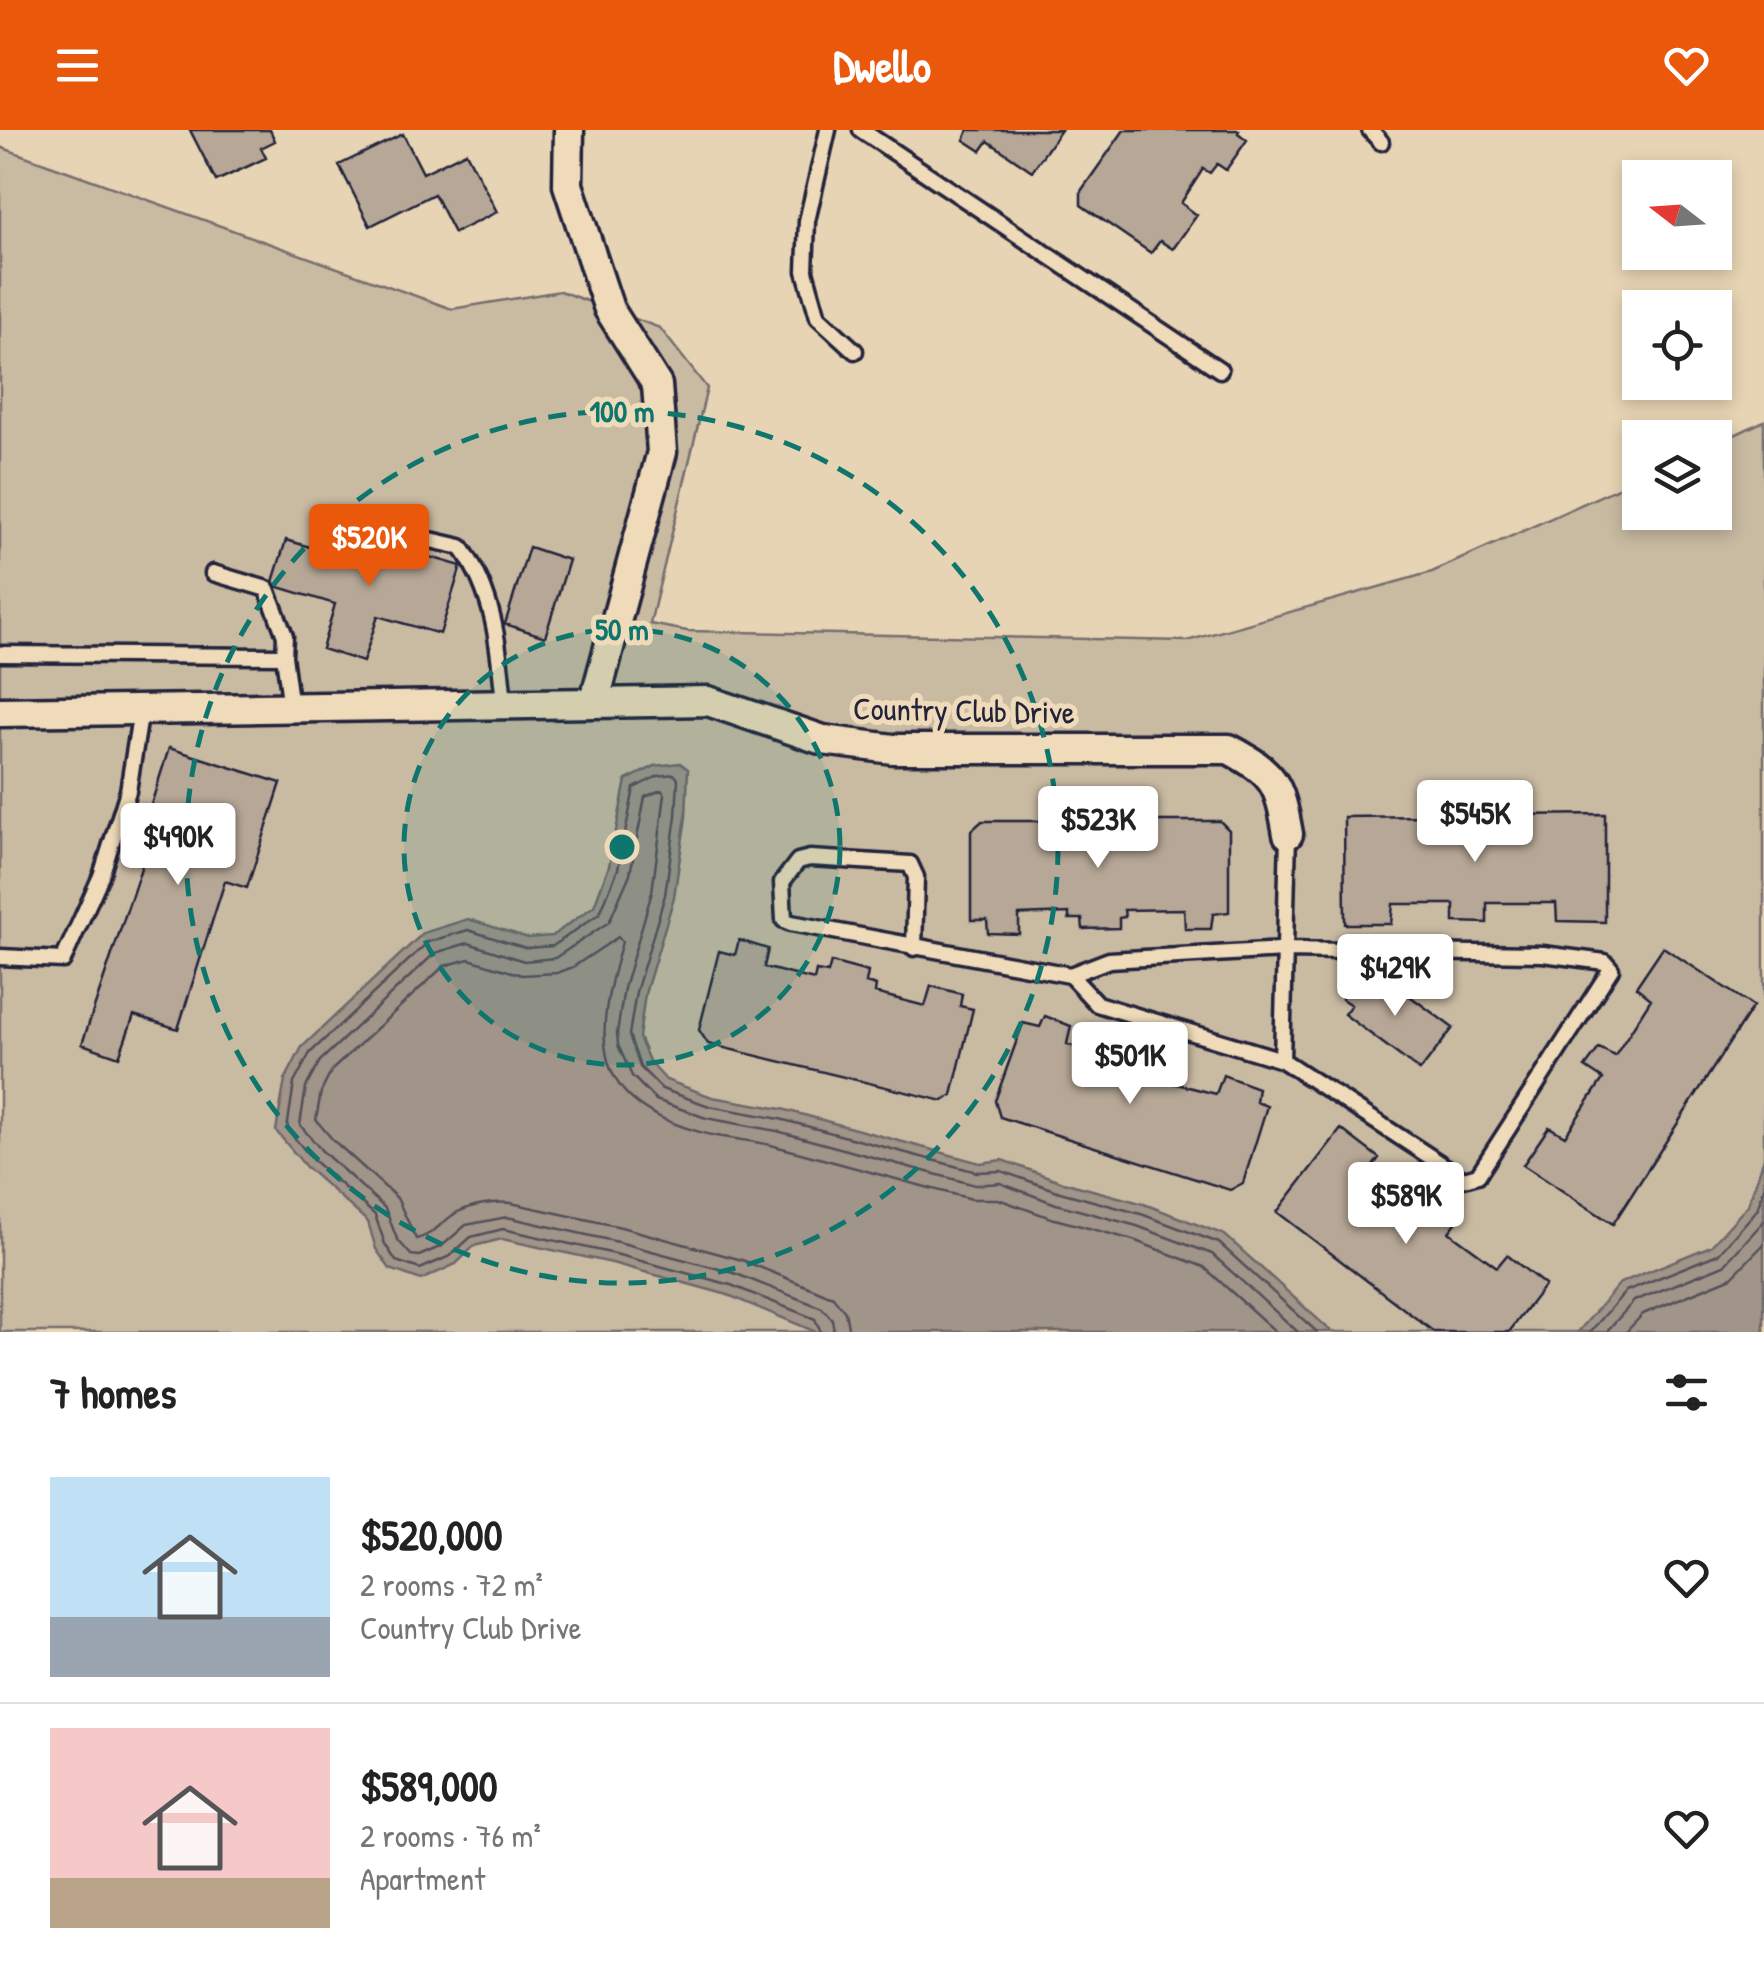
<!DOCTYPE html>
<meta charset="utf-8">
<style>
:root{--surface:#fff;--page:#f6f6f6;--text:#222;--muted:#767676;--line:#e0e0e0;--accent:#ea580c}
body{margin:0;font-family:"Patrick Hand",sans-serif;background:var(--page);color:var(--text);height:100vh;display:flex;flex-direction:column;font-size:38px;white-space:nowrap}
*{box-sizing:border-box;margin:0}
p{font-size:32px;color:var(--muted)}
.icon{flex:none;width:55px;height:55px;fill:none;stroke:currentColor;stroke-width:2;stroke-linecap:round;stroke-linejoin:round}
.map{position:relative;height:1202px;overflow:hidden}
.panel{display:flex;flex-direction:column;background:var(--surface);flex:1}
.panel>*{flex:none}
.needle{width:65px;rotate:287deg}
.buttons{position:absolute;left:1622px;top:30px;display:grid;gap:20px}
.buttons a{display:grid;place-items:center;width:110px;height:110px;border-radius:0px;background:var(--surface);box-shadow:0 5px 15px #0003;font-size:50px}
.price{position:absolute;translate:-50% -85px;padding:0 22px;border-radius:10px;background:#fff;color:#222;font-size:32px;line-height:65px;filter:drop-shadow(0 2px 5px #0008)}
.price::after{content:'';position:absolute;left:50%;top:60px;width:30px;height:22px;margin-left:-15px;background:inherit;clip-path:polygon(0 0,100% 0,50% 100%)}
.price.selected{background:var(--accent);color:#fff}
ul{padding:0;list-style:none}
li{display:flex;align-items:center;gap:30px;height:250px;padding:0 50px}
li+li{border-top:2px solid var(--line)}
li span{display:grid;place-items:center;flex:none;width:280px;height:200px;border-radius:0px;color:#555}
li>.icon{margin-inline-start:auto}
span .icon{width:120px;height:120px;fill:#fffc;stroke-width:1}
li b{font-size:42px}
h2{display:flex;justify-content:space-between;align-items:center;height:120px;padding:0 50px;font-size:42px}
header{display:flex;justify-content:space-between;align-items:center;height:130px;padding:0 50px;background:var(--accent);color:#fff;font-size:45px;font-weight:700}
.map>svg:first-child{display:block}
.green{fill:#c9baa2;stroke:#766e6e;stroke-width:2.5}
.water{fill:#a19589;stroke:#6e676a;stroke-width:2.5}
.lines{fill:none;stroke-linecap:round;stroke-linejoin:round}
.shore{stroke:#55505a;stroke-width:2.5}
.building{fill:#b6a796;stroke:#22223b;stroke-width:2.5}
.lane-casing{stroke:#22223b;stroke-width:21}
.street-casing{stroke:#22223b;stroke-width:35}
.lane{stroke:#efdbb9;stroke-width:14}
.street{stroke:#efdbb9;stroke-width:28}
.ring{fill:none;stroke:#0f766e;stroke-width:5;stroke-dasharray:18 12}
.labels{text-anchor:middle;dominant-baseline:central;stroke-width:10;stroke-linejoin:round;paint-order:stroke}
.street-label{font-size:32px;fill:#22223b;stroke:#efdbb9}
.centre{fill:#0f766e;stroke:#efdbb9;stroke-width:5}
.ring-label{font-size:30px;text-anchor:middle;font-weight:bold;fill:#0f766e;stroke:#efdbb9;stroke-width:10;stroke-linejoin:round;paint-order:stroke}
</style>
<header><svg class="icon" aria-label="menu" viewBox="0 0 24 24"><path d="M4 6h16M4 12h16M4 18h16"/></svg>Dwello<svg class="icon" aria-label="heart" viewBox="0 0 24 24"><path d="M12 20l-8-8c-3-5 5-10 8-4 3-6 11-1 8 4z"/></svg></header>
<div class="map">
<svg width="1764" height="1202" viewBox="0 0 1764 1202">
<rect width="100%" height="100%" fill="#e7d4b4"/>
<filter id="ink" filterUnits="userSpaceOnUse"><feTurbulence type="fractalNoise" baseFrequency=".01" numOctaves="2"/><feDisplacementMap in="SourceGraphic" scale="20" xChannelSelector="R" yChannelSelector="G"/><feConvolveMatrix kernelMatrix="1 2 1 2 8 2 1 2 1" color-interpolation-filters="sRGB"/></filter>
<g filter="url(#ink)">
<path class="green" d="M 0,17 L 452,179 L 560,161 L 660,198 L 707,258 L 650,494 L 687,501 L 1187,511 L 1432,442 L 1640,348 L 1640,382 L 1715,382 L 1715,314 L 1764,291 L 1764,1202 L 0,1202 Z"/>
<path class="water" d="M 680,633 L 688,639 L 686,687 L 674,767 L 645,864 L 639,907 L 649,931 L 666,950 L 712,967 L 782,979 L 980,1033 L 1002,1030 L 1063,1052 L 1144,1074 L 1225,1105 L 1332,1202 L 816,1202 L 728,1165 L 612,1133 L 502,1109 L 474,1116 L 456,1134 L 421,1150 L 390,1139 L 376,1119 L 368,1092 L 306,1037 L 276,1001 L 285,950 L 302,917 L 423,803 L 468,789 L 528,808 L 552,806 L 594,776 L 609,736 L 626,650 L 655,636 Z
M 1764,1028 L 1764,1202 L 1578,1202 L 1620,1153 L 1711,1116 L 1748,1075 Z"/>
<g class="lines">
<path class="shore" d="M 821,1202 L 815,1189 L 731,1155 L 615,1124 L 503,1099 L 471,1107 L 450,1126 L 420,1139 L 396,1131 L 385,1114 L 375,1085 L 313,1030 L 287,999 L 294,953 L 310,923 L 428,812 L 468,800 L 526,818 L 553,816 L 600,783 L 618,739 L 634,658 L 658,646 L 674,644 L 678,649 L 676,686 L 665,765 L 636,862 L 629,905 L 640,937 L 662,959 L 709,976 L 780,989 L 977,1042 L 1001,1041 L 1060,1062 L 1141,1084 L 1219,1113 L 1317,1202
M 834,1202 L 832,1189 L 822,1178 L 734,1143 L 618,1112 L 507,1087 L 466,1095 L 442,1116 L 419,1126 L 411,1125 L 397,1109 L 385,1078 L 322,1021 L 300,995 L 306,957 L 320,931 L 435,823 L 468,813 L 524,831 L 555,828 L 609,792 L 630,744 L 645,667 L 661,660 L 665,664 L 652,762 L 624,858 L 617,903 L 618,915 L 632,946 L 656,970 L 706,988 L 777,1001 L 975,1055 L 1000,1053 L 1056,1074 L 1137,1096 L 1212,1124 L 1298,1202
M 849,1202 L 845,1182 L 833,1167 L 742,1130 L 621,1097 L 511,1073 C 494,1071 471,1075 456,1083 C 441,1092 434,1105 416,1109 L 397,1068 L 333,1010 L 316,990 L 321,962 L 332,940 L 444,836 L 469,829 L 522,845 L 557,843 L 573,837 L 618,807 L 622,812 C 593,910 588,972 703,1003 C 727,1009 754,1010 778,1017 C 843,1034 907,1053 972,1069 L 998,1069 L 1051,1088 L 1133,1110 L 1204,1137 L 1276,1202
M 1590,1202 L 1626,1161 L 1718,1124 L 1757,1080 L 1764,1058
M 1606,1202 L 1634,1171 L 1724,1135 L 1764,1091
M 1626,1202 L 1643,1184 L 1732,1147 L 1764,1114"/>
</g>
<path class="building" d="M 190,0 L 270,0 L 275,11 L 261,18 L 266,28 L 216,51 Z
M 968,0 L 1061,0 L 1032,41 L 988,11 L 981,21 L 964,10 Z
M 1124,0 L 1239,0 L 1238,3 L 1247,10 L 1226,40 L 1217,34 L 1210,43 L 1203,39 L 1181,73 L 1197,85 L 1173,119 L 1160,111 L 1151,123 L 1081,75 L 1081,61 Z
M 403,4 L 423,43 L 466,22 L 497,82 L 454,103 L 434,64 L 370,96 L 339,35 Z
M 355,405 L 461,436 L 440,504 L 378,486 L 363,532 L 322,519 L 335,474 L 272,455 L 286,410 L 348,428 Z
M 529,417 L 569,430 L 545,507 L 505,494 Z
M 169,618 L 281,653 L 247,758 L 225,751 L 178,899 L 134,885 L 119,927 L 82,914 L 146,723 L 114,712 L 127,674 L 149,681 Z
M 1605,684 L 1605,792 L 1557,791 L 1556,773 L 1487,773 L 1487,793 L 1454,792 L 1454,774 L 1393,774 L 1391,794 L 1345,794 L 1344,687 Z
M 982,691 L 1220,691 L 1229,700 L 1229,782 L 1213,784 L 1211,799 L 1185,799 L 1184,779 L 1124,780 L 1125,787 L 1119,788 L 1119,798 L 1083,799 L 1082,789 L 1069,789 L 1069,783 L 1019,785 L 1019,804 L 988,803 L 987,790 L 971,790 L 971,701 Z
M 739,810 L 768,819 L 764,837 L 814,850 L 816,841 L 828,843 L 831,832 L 868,842 L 866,853 L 876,856 L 875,863 L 925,876 L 931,856 L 962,864 L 960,876 L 973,879 L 952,965 L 943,971 L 708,914 L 699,900 L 719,821 L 735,825 Z
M 1663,817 L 1753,876 L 1613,1094 L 1523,1035 L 1549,997 L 1565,1006 L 1603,949 L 1585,937 L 1599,918 L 1615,926 L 1651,869 L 1636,857 Z
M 1376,841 L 1453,898 L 1420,941 L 1344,884 L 1351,875 L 1342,869 L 1341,858 L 1347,848 L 1357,847 L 1367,853 Z
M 1045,886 L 1071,896 L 1067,914 L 1114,929 L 1117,925 L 1137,931 L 1141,920 L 1167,929 L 1163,941 L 1174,946 L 1173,953 L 1216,964 L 1223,945 L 1258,958 L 1256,972 L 1267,976 L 1243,1053 L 1230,1060 L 1000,987 L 995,971 L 1023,893 L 1040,897 Z
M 1341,999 L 1379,1028 L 1367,1044 L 1418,1082 L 1430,1066 L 1459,1089 L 1449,1102 L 1497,1137 L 1507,1125 L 1545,1155 L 1509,1202 L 1434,1202 L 1277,1082 Z"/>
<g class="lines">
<defs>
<path id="lane" d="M 828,0 L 807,91 L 805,141 L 818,187 L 855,221
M 861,0 L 1220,240
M 1370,0 L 1381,12
M 400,403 L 461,417 C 495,464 499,518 504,574
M 213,443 L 267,459 L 285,506 L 284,526 L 291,578
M 0,524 L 284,526
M 914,818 L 916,747 L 910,734 L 810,728 L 798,731 L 782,752 L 784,790 L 791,793 L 1070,845 L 1097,874 L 1282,930
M 0,827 L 63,830 L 101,746 L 128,661 L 141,580
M 1070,845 L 1109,830 L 1284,820 L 1543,824 L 1605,832 L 1611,839 L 1478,1045 L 1464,1049 L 1282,930 L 1288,704"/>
<path id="street" d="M 594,573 L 708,571 L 823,610 L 893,619 L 1229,619 C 1275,644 1279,653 1288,704
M 0,582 L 594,573 L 662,322 L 657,255 L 609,179 L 568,55 L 569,0"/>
</defs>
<use href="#lane" class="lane-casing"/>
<use href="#street" class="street-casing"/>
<use href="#lane" class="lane"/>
<use href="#street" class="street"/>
</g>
</g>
<circle cx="622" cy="717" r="218" fill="#0f766e" fill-opacity=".12"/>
<g class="ring">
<circle cx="622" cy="717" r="218"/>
<circle cx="622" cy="717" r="436"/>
</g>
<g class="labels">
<g class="street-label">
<text transform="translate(964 580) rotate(1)">Country Club Drive</text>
</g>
</g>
<circle cx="622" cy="717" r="15" class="centre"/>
<g class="ring-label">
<text x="622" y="292">100 m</text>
<text x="622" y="510">50 m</text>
</g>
</svg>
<div class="buttons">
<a><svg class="needle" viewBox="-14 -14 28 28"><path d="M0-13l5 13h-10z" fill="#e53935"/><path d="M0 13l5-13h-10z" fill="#767676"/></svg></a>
<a><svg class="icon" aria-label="locate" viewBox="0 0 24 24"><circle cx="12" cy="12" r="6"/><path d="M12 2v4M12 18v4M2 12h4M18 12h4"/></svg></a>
<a><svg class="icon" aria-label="layers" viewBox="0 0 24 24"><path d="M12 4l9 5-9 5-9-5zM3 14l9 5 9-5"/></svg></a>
</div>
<b class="price selected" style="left:369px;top:459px">$520K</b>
<b class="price" style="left:1475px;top:735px">$545K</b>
<b class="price" style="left:1098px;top:741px">$523K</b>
<b class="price" style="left:178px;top:758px">$490K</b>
<b class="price" style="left:1395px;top:889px">$429K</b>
<b class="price" style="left:1130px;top:977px">$501K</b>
<b class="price" style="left:1406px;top:1117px">$589K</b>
</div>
<section class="panel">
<h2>7 homes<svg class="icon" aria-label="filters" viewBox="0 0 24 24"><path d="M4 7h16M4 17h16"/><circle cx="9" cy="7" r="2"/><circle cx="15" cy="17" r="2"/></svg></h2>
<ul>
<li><span style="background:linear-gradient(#bfe0f5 70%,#9aa5b1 0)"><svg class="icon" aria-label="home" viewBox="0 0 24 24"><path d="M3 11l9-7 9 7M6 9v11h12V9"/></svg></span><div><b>$520,000</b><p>2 rooms · 72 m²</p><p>Country Club Drive</p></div><svg class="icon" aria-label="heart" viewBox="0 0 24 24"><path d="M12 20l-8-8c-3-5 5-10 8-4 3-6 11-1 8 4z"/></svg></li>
<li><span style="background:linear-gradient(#f6c9c9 75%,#b9a48a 0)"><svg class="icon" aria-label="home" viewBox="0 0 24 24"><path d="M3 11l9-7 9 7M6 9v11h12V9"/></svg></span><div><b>$589,000</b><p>2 rooms · 76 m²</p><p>Apartment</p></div><svg class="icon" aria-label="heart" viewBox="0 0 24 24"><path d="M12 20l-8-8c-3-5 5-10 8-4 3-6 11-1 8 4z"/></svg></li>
</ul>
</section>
